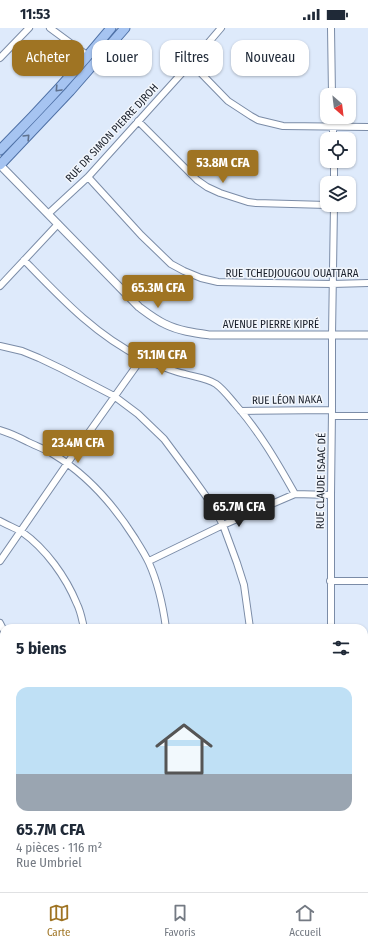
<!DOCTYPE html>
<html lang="fr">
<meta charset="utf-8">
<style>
:root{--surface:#fff;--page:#f6f6f7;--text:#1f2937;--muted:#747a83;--line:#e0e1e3;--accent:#9f7423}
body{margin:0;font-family:"Fira Sans Condensed",sans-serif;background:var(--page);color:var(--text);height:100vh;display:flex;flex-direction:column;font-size:15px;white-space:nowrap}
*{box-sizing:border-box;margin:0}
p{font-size:13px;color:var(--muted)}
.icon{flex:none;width:22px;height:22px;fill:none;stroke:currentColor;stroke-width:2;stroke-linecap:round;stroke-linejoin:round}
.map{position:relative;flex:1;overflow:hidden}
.panel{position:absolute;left:0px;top:596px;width:368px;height:268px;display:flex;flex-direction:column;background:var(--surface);border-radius:12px 12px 0 0;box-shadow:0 1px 3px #0004}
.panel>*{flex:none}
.banner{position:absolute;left:12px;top:12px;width:344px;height:36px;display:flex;gap:8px}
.needle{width:26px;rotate:152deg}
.fabs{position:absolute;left:320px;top:60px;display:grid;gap:8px}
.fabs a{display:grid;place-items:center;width:36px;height:36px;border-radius:8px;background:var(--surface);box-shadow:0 1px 3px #0004;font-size:20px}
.price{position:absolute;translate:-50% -34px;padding:0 9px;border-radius:4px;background:var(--accent);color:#fff;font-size:13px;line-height:26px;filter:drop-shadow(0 1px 2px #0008)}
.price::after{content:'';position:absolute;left:50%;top:24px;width:12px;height:9px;margin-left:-6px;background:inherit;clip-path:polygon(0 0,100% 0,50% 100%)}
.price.current{background:#222;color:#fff}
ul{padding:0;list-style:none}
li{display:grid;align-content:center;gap:8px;height:212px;padding:0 16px}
li span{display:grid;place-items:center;height:124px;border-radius:12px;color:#555}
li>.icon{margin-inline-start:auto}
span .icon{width:72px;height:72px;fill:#fffc;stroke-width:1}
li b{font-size:17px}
h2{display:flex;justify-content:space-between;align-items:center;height:48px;padding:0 16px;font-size:17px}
.tag{padding:0 14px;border-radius:12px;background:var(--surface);box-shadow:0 1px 3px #0004;font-size:14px;line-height:36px}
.tag.current{background:var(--accent);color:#fff}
.status{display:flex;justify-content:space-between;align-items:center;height:28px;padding:0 20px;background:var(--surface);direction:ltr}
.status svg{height:11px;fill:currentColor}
.menu{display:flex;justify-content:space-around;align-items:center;height:56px;border-top:1px solid var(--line);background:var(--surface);font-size:11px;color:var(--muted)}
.menu a{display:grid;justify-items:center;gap:2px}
.menu .current{color:var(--accent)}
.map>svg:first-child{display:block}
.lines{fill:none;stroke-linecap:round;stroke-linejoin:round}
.minor-casing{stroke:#7b8ca7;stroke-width:8}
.tertiary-casing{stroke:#7b8ca7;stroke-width:9}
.primary-casing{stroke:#4f71a6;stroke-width:11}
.minor{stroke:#fff;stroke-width:6}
.tertiary{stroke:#fff;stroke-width:7}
.primary{stroke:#a6c4f1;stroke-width:9}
.oneway{stroke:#60728e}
.labels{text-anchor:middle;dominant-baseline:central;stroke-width:3;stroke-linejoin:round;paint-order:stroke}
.street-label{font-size:11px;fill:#1a202b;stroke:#f2f6fc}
</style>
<div class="status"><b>11:53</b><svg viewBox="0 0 49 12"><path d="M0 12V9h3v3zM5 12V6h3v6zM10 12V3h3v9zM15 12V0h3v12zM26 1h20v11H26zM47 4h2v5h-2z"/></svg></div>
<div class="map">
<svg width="368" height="864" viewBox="0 0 368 864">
<rect width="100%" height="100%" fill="#deeafb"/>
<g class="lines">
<defs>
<path id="minor" d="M 50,0 L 88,28
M 331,0 L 332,67
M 0,30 L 29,0
M 191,35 L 228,73 L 251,88 L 258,92 L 283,98 L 368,99
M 333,89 L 333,111
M 138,93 L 197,152 L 207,159 L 220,165 L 248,174 L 256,175 L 327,177
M 334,133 L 334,155
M 88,149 L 141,207 L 171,236 L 184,243 L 201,250 L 218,254 L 332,256 L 368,255
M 48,186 L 88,149 L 191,35 L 221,0
M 24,232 C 60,269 95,307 142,330 C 156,336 170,343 185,346 C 195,349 207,350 216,356 C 223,361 229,369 235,376 C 259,403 277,434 295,466
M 0,258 L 58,196
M 0,318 L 22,323 L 39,330 L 62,341 L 114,368 L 138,386 L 164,411 L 193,450 L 213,478 L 223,497 L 237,535 L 244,557 L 250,600
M 241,383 L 332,382
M 332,388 L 368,388
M 0,402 C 10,405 19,409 28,414 C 36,418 45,421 53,426 C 86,446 113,476 134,509 C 139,517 145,526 149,535 C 158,555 163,578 166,600
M 0,493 C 7,497 15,500 22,504 C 46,521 66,549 77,576 C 81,584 82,592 84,600
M 0,533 L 80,417 L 142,330
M 149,533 L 223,497 L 288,469 L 295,466 L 331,467
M 330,553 L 368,553
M 0,595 L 4,603
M 331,600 L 331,467 L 332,382 L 332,307 L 334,177
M 364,637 L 368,637
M 0,672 L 4,664
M 364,719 L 368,719
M 0,741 L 4,747
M 0,775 L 4,773
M 81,860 L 84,864
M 0,862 L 6,860
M 160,864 L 164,860
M 258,864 L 261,860
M 330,864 L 330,860"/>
<path id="tertiary" d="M 0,137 L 139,279 C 147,285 156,292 165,296 C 179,303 195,305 210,307 L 368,307"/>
<path id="primary" d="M 0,122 C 39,83 76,43 111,0
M 0,137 L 70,63 L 125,0"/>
</defs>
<use href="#minor" class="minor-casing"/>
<use href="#tertiary" class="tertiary-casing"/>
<use href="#primary" class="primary-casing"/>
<use href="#minor" class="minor"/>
<use href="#tertiary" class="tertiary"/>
<use href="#primary" class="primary"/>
</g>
<defs><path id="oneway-chevron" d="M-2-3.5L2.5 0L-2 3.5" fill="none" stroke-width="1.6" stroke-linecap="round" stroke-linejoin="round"/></defs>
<g class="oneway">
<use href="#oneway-chevron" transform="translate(58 61) rotate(133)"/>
<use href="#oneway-chevron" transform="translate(27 109) rotate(-46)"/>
</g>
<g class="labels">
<g class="street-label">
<text transform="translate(112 105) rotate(-47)">RUE DR SIMON PIERRE DJROH</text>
<text x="292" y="245">RUE TCHEDJOUGOU OUATTARA</text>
<text x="271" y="296">AVENUE PIERRE KIPRÉ</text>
<text transform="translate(287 372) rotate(-1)">RUE LÉON NAKA</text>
<text transform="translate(321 453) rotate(-89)">RUE CLAUDE ISAAC DÉ</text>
</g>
</g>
</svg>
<div class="fabs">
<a><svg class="needle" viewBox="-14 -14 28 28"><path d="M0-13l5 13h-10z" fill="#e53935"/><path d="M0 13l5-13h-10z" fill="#747a83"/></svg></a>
<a><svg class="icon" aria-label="locate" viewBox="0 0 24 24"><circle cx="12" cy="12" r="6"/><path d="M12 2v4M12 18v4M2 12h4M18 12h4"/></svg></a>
<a><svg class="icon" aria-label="layers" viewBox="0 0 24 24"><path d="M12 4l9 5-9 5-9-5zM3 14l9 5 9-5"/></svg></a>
</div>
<b class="price" style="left:223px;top:156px">53.8M CFA</b>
<b class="price" style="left:158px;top:281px">65.3M CFA</b>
<b class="price" style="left:162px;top:348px">51.1M CFA</b>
<b class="price" style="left:78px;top:436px">23.4M CFA</b>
<b class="price current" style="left:239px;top:500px">65.7M CFA</b>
<div class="banner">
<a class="tag current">Acheter</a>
<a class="tag">Louer</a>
<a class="tag">Filtres</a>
<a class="tag">Nouveau</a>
</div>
<section class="panel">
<h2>5 biens<svg class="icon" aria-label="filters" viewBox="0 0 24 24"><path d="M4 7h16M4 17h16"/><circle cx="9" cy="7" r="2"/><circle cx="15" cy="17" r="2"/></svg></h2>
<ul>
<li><span style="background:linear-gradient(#bfe0f5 70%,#9aa5b1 0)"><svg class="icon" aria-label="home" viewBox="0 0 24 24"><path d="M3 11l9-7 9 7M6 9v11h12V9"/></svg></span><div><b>65.7M CFA</b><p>4 pièces · 116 m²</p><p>Rue Umbriel</p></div></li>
</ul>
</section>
</div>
<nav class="menu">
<a class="current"><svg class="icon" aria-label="map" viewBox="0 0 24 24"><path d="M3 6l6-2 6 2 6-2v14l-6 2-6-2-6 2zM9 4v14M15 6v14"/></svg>Carte</a>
<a><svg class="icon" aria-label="saved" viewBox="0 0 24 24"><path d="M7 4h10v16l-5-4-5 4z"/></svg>Favoris</a>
<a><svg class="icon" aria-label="home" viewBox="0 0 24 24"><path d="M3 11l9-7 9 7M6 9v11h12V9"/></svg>Accueil</a>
</nav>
